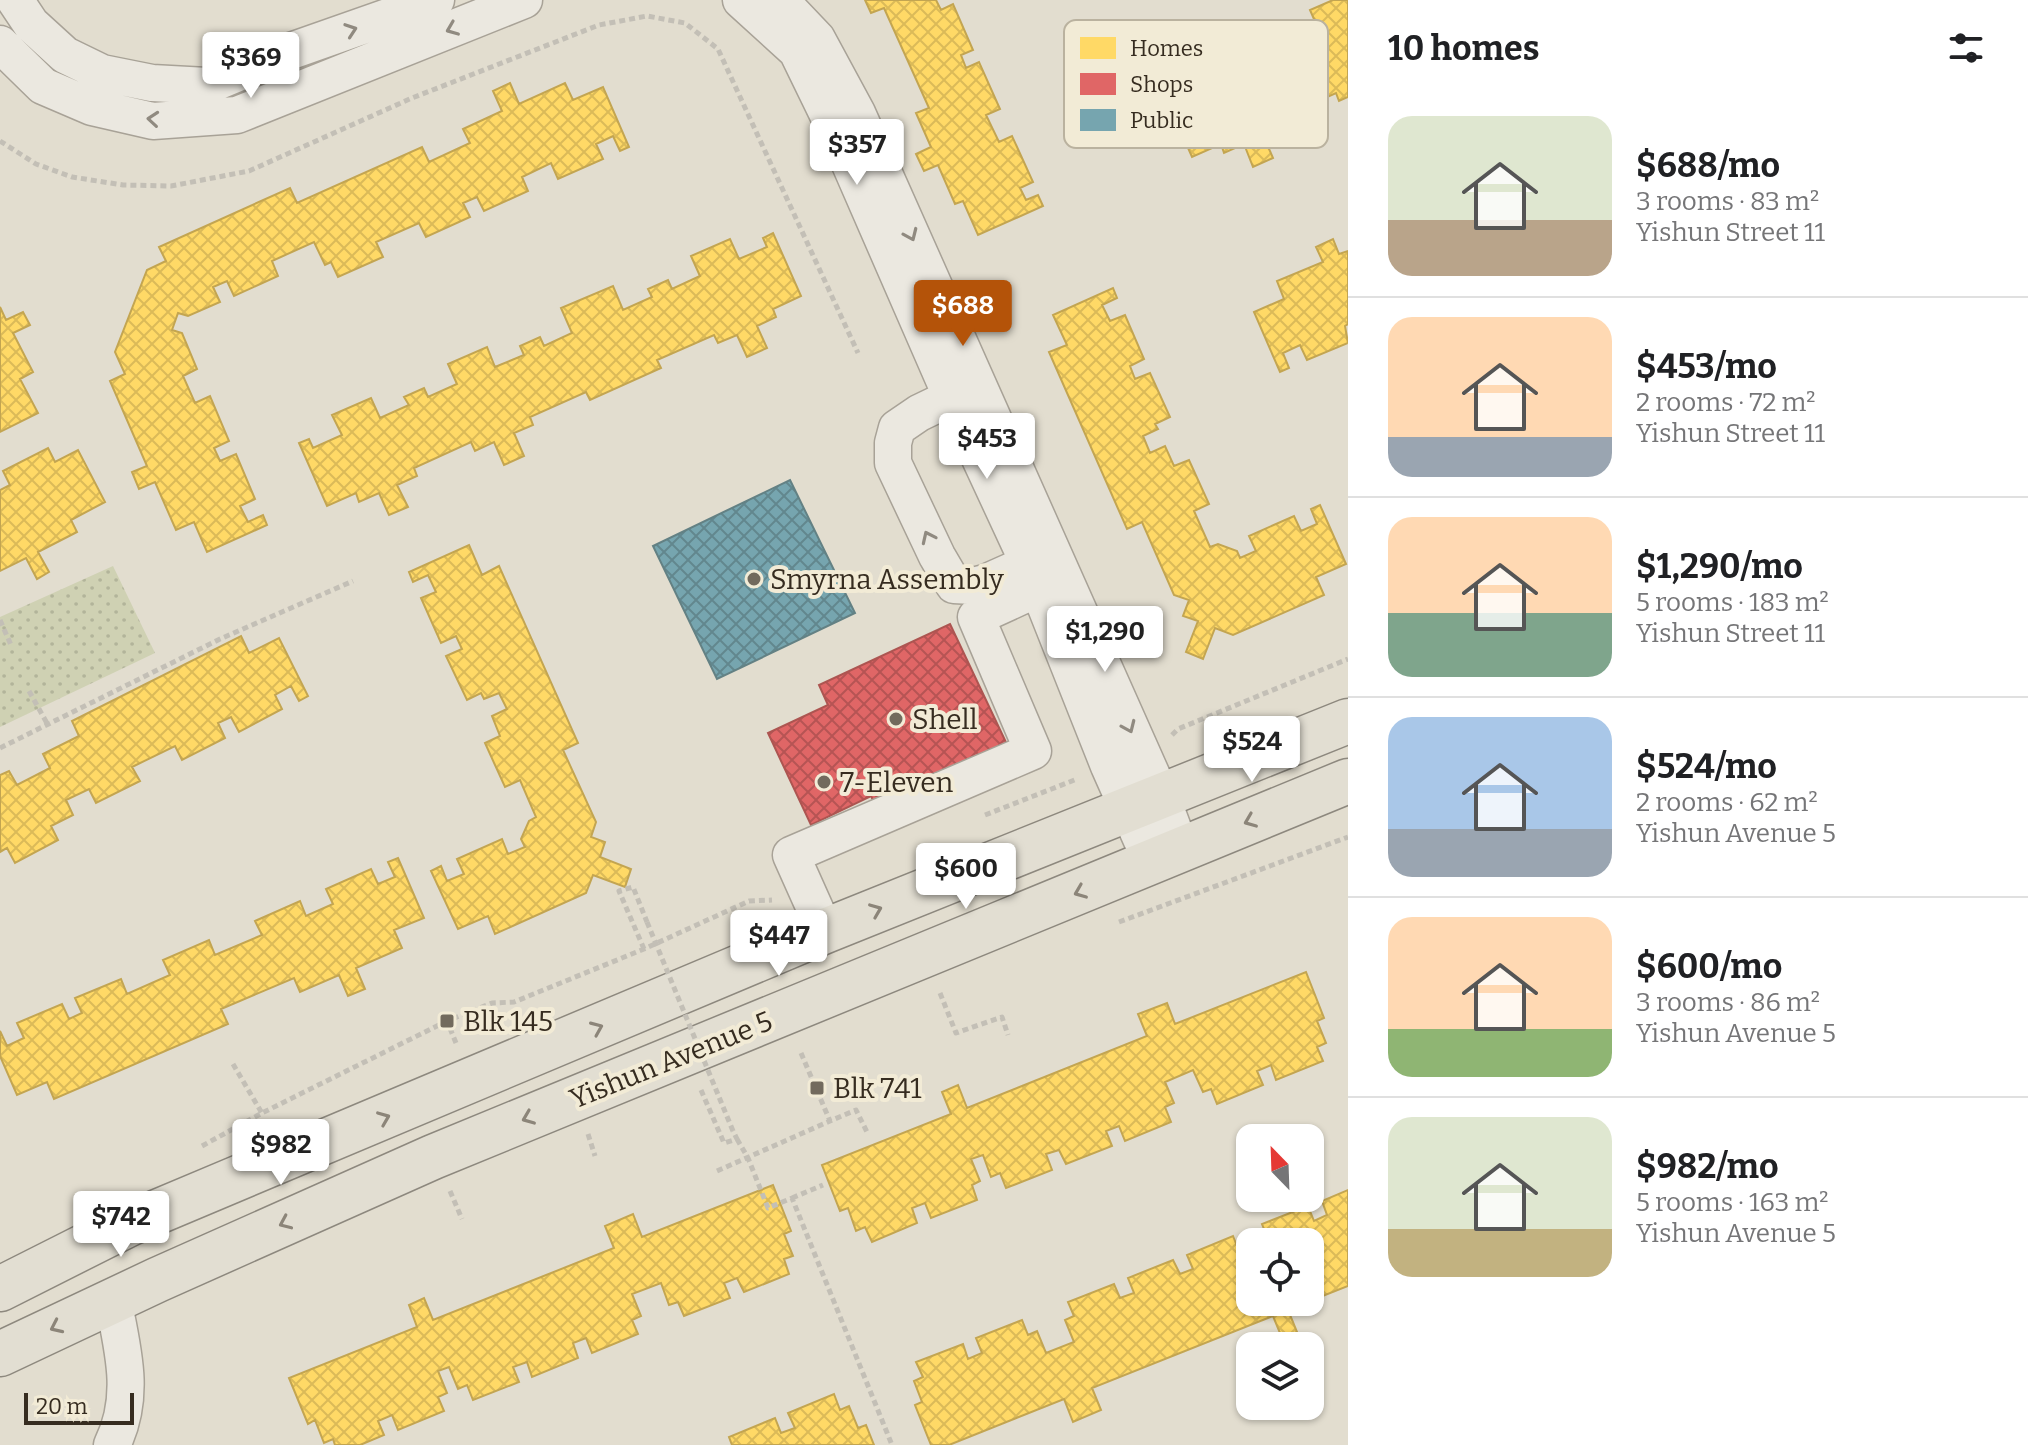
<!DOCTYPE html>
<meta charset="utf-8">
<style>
:root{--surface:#fff;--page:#f2f2f2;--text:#202124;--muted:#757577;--line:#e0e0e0;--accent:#b45309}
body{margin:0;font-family:Bitter,serif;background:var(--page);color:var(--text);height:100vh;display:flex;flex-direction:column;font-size:30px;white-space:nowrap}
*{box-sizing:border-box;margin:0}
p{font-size:26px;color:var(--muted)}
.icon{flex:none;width:44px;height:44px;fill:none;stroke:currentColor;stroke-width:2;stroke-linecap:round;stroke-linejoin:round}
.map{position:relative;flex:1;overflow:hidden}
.panel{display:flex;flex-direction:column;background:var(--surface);width:680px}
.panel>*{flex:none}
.needle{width:52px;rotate:337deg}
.buttons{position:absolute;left:1236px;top:1124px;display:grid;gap:16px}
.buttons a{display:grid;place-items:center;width:88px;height:88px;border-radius:16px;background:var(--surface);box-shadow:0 2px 6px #0004;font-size:40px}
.scale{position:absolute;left:24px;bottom:20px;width:110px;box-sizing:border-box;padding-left:8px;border:4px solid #362c20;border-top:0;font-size:22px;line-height:28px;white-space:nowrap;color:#362c20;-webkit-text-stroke:6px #f2ebd6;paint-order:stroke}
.price{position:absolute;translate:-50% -68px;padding:0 18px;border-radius:8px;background:#fff;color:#222;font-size:26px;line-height:52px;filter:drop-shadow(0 2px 4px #0008)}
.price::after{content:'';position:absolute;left:50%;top:48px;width:24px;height:18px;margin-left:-12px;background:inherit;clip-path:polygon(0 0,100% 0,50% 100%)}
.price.current{background:var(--accent);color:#fff}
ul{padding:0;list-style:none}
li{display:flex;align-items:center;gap:24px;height:200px;padding:0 40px}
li+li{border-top:2px solid var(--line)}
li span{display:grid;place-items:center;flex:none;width:224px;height:160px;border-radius:24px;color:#555}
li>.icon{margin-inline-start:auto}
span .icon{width:96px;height:96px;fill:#fffc;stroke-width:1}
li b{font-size:34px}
h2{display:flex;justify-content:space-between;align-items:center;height:96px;padding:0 40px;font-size:34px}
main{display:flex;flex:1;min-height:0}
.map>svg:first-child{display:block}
.grass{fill:url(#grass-dots)}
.homes{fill:url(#homes-cross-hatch);stroke:#c3a551;stroke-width:2}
.shops{fill:url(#shops-cross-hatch);stroke:#ad5551;stroke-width:2}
.public{fill:url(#public-cross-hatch);stroke:#638184;stroke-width:2}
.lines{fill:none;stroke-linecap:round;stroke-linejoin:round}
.minor-casing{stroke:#a8a297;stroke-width:39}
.major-casing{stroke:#8d887e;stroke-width:47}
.path{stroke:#c3bfb6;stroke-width:5;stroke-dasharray:6 4;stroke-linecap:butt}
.minor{stroke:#ebe8e0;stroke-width:36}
.major{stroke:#e2ded2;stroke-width:44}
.path-bridge{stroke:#c3bfb6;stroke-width:5;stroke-dasharray:6 4;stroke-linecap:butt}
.oneway{stroke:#908a80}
.oneway2{stroke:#8c8579}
.poi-dot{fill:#726a5d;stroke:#f2ebd6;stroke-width:3}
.labels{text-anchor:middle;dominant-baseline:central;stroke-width:8;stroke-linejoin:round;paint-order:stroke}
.poi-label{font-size:28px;fill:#362c20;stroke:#f2ebd6;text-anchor:start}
.street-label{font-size:28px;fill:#362c20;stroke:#f2ebd6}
.key{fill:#f2ebd6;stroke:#bab29f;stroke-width:2}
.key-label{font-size:22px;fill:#362c20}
</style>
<main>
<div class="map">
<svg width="1348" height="1445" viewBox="0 0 1348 1445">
<defs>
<pattern id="grass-dots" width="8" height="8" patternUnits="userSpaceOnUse" patternTransform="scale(2)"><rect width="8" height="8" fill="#cfd1b3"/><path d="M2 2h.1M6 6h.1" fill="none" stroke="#b2b49a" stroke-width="1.8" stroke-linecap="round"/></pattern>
<pattern id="homes-cross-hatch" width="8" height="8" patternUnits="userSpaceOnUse" patternTransform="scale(2)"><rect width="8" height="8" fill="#ffd966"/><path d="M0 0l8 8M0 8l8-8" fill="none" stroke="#dbba58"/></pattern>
<pattern id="shops-cross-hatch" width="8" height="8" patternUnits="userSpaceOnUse" patternTransform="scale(2)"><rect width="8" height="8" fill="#e06666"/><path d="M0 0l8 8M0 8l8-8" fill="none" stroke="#b65454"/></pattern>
<pattern id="public-cross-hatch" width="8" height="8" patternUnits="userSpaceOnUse" patternTransform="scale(2)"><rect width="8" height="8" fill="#76a5af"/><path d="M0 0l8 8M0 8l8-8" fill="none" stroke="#62878e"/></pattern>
</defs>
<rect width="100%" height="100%" fill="#e2ddcf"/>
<path class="grass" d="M 113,566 L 155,653 L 0,727 L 0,617 Z"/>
<path class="homes" d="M 865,0 L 936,0 L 941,10 L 953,4 L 973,50 L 961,55 L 966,68 L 979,62 L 1000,109 L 986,115 L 999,142 L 1012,136 L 1033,182 L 1020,188 L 1026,200 L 1038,195 L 1043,206 L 978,235 L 963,201 L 955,204 L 938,165 L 924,171 L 916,154 L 931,147 L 916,113 L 929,108 L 884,8 L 871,13 Z
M 1333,0 L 1348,0 L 1348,97 L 1339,101 L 1336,93 L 1278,119 L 1282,127 L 1263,135 L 1273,158 L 1253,167 L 1244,144 L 1224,153 L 1221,144 L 1192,157 L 1164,94 L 1174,90 L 1178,98 L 1206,86 L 1197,65 L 1236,48 L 1245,69 L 1273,56 L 1269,47 L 1289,39 L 1293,47 L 1321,35 L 1310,10 Z
M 510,83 L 519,104 L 565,83 L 573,100 L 603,87 L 629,147 L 620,151 L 613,136 L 596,144 L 603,159 L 558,179 L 551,163 L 522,177 L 528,191 L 484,211 L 477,197 L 463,203 L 470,217 L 426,237 L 419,223 L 376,242 L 383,257 L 338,277 L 331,262 L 325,265 L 314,242 L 272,261 L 278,276 L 234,296 L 227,281 L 213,287 L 220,302 L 188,316 L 178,313 L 172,330 L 182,333 L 197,369 L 183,376 L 195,403 L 210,396 L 229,441 L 214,448 L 220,461 L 236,454 L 255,499 L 240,506 L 248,522 L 263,515 L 267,525 L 207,552 L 194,522 L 176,530 L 155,482 L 139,489 L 132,472 L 147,466 L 110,381 L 125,374 L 115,352 L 147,270 L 166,261 L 159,247 L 290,188 L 297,203 L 422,147 L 429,162 L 470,143 L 463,129 L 502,111 L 493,91 Z
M 773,233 L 801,296 L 773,309 L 776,317 L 757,326 L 767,348 L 747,357 L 737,335 L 718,343 L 714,335 L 657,360 L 661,368 L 590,400 L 586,392 L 530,417 L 533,425 L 514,433 L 524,456 L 504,465 L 494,442 L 475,451 L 471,442 L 414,468 L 417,476 L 397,485 L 408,507 L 389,515 L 379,493 L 359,502 L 356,493 L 327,506 L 299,443 L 309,439 L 313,448 L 342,435 L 332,415 L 371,398 L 380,418 L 409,405 L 404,397 L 424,388 L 428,397 L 457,384 L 448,364 L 487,347 L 495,367 L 524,355 L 520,346 L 540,337 L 544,346 L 572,333 L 561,308 L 613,286 L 623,310 L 652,297 L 648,289 L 668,280 L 672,289 L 700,276 L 691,256 L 730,239 L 739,259 L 767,247 L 763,238 Z
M 1333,239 L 1339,254 L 1348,251 L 1348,324 L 1345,326 L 1348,343 L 1307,360 L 1300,345 L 1283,353 L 1289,368 L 1280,372 L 1254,312 L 1284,299 L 1277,281 L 1323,262 L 1316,247 Z
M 1113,288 L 1117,298 L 1102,305 L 1110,321 L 1125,315 L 1144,359 L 1130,366 L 1135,379 L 1150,373 L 1170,417 L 1155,424 L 1158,429 L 1143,436 L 1150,453 L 1165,446 L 1174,466 L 1189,460 L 1209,504 L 1194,511 L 1210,547 L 1218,544 L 1237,551 L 1240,558 L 1256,551 L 1249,536 L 1294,516 L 1301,531 L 1317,524 L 1311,509 L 1320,505 L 1346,564 L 1316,577 L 1324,595 L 1233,635 L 1215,628 L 1203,659 L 1186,652 L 1198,621 L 1183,616 L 1189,600 L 1174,595 L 1142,522 L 1127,529 L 1049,352 L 1067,345 L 1053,315 Z
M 0,307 L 6,320 L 23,312 L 30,325 L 13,333 L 33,372 L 20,379 L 38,413 L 0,432 Z
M 48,448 L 55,462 L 78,450 L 105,502 L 71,520 L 77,532 L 38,552 L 49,572 L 37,579 L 26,558 L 0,571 L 0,490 L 10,485 L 3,471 Z
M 469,545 L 482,575 L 499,566 L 578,743 L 563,750 L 596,822 L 591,837 L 605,842 L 600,857 L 631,869 L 625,887 L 593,875 L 586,893 L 495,934 L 488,916 L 458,929 L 431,871 L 441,866 L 447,881 L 464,874 L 457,859 L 502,839 L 508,854 L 525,847 L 521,839 L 529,821 L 536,817 L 520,780 L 505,787 L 485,743 L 500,736 L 492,716 L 507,709 L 499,693 L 484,699 L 481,693 L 467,700 L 446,656 L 462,649 L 456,636 L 441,643 L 421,598 L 436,592 L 428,575 L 413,582 L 409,572 Z
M 241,636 L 249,653 L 279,638 L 308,696 L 299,701 L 291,686 L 275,695 L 282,709 L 239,732 L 231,717 L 218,723 L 225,738 L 182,760 L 175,746 L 132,767 L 140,781 L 96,803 L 89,789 L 66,800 L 73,815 L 51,826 L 58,840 L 15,863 L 7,848 L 0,852 L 0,775 L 9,771 L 17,785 L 50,768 L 43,754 L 79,736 L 72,721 Z
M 398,858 L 424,918 L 394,930 L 402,948 L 356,968 L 365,989 L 348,996 L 339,975 L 300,992 L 294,978 L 221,1009 L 228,1024 L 54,1099 L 47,1082 L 17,1095 L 0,1056 L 0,1031 L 7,1046 L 24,1038 L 17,1023 L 62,1004 L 69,1019 L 82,1013 L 75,998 L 121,979 L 127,994 L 170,975 L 163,960 L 209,940 L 215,955 L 262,935 L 255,921 L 300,901 L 306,916 L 333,904 L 326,889 L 371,869 L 378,884 L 395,877 L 388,862 Z
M 1306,972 L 1324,1018 L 1317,1021 L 1326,1043 L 1317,1047 L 1323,1061 L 1276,1080 L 1271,1065 L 1257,1071 L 1263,1085 L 1217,1104 L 1211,1089 L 1203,1092 L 1193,1070 L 1165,1082 L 1174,1103 L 1165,1107 L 1171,1122 L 1125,1141 L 1119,1126 L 1106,1131 L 1112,1146 L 1066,1164 L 1059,1150 L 1046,1154 L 1052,1170 L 1006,1188 L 1000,1173 L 991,1177 L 983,1155 L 971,1159 L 980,1181 L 972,1185 L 977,1200 L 931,1218 L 925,1203 L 912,1208 L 917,1223 L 872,1242 L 865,1227 L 856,1231 L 848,1208 L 840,1211 L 822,1165 L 951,1114 L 942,1092 L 958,1085 L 967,1108 L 1147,1036 L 1138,1014 L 1167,1003 L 1175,1024 Z
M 773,1185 L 791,1231 L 784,1234 L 793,1256 L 784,1259 L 789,1274 L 744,1292 L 737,1278 L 724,1283 L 730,1298 L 684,1316 L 678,1302 L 669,1305 L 661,1283 L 632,1294 L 641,1316 L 632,1320 L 638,1334 L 592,1353 L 586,1338 L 573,1343 L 578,1358 L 532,1377 L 527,1362 L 513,1367 L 519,1382 L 473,1400 L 467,1385 L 458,1389 L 449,1367 L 438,1371 L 447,1393 L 438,1397 L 444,1411 L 398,1430 L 392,1415 L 378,1421 L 384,1435 L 360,1445 L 335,1445 L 333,1439 L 324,1443 L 315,1420 L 308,1424 L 289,1378 L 417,1327 L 409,1305 L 424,1298 L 433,1320 L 614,1248 L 605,1226 L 633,1214 L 642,1237 Z
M 1348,1190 L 1348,1286 L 1310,1301 L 1310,1242 L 1260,1242 L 1268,1239 L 1262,1224 L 1308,1206 L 1314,1221 L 1327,1215 L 1322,1201 Z
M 1233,1236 L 1239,1251 L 1248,1247 L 1250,1252 L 1250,1302 L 1308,1302 L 1288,1310 L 1297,1332 L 1282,1338 L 1273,1316 L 1092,1388 L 1101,1410 L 1073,1422 L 1064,1399 L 949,1445 L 931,1445 L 915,1405 L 922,1402 L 914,1381 L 923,1377 L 916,1362 L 963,1344 L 968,1359 L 982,1353 L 976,1338 L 1022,1320 L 1028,1335 L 1037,1331 L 1046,1353 L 1074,1342 L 1065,1320 L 1074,1316 L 1068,1302 L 1114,1284 L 1120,1298 L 1134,1293 L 1128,1278 L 1173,1260 L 1180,1274 L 1193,1269 L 1187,1255 Z
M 834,1394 L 840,1410 L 849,1406 L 858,1428 L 866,1425 L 874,1445 L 732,1445 L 729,1437 L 775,1418 L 781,1433 L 795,1428 L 788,1413 Z"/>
<path class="shops" d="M 950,624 L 1012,755 L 881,817 L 871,796 L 811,825 L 768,733 L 828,705 L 819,685 Z"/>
<path class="public" d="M 790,480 L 855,613 L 717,679 L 653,546 Z"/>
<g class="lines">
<defs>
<path id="minor" d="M 15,0 L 31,24 L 65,55 L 102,73 L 152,83 L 207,86 L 291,51 L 436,0
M 741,0 L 797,51 L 833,125 L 952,398 L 1028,562 L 1109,766 L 1152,863
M 780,0 L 817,39 L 857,113 L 1161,796 L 1181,850
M 0,44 L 43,86 L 92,107 L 153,121 L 237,115 L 524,0
M 973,387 L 919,413 L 897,428 L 893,443 L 893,463 L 937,556 L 954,585 L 973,586 L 985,583 L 1050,554
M 825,931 L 791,855 L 1033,751 L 976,617 L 1039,588
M 112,1445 C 136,1397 123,1350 113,1300"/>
<path id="major" d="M 0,1289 L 131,1223 L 825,931 L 1348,721
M 0,1354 L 157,1280 L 433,1157 L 1348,781"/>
</defs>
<use href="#minor" class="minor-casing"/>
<use href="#major" class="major-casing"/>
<path class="path" d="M 0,141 L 36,164 L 72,177 L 123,185 L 171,186 L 249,171 L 412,98 L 599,25 L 647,16 L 685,23 L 718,49 L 858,353
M 0,620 L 11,645
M 29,691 L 48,725
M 1172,735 L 1178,729 L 1348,659
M 0,748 L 220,639 L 353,581
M 985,815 L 1077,779
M 1119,922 L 1348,837
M 644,949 L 619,891 L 633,887 L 647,922
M 940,993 L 956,1033 L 1002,1017 L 1008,1035
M 456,1043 L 447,1021 L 492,1003 L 514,1002 L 644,949 L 749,901 L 772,900
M 801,1053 L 830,1121 L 856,1110 L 867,1132
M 233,1064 L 263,1115
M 701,1090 L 724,1143 L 737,1139 L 733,1131
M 588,1134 L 595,1156
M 737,1139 L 748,1158 L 768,1208 L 792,1198 L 892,1445
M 202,1146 L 262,1113 L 447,1021
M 717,1171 L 830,1121
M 450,1191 L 462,1219
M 792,1198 L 823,1185"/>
<use href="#minor" class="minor"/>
<use href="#major" class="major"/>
<path class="path-bridge" d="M 647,922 L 733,1131"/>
</g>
<defs><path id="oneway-chevron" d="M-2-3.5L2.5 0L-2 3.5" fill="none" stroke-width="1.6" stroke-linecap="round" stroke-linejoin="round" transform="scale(2)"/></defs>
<g class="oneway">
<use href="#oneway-chevron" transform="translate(452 29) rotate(158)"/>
<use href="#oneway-chevron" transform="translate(351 30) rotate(-19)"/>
<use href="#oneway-chevron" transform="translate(153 119) rotate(-175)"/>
<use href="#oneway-chevron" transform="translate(911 235) rotate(66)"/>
<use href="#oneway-chevron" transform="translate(928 537) rotate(-115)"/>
<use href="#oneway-chevron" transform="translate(1129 727) rotate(66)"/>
</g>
<g class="oneway2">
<use href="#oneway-chevron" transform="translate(1250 821) rotate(158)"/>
<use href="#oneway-chevron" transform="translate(1080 892) rotate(158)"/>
<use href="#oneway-chevron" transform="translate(876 910) rotate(-22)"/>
<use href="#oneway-chevron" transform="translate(597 1028) rotate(-23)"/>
<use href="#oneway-chevron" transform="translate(384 1118) rotate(-22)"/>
<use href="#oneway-chevron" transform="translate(528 1118) rotate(158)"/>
<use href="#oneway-chevron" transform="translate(285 1223) rotate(156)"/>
<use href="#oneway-chevron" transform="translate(56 1327) rotate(155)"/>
</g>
<g class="poi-dot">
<circle cx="754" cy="579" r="8"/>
<circle cx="896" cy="719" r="8"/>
<circle cx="824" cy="782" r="8"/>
<rect x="439" y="1013" width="16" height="16" rx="4"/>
<rect x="809" y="1080" width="16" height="16" rx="4"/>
</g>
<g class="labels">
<g class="poi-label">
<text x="770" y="579">Smyrna Assembly</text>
<text x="912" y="719">Shell</text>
<text x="840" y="782">7-Eleven</text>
<text x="463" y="1021">Blk 145</text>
<text x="833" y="1088">Blk 741</text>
</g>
<g class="street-label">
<text transform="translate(671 1060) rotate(-22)">Yishun Avenue 5</text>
</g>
</g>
<rect x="1064" y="20" width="264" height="128" rx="12" class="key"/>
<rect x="1080" y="37" width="36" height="22" fill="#ffd966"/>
<rect x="1080" y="73" width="36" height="22" fill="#e06666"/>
<rect x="1080" y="109" width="36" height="22" fill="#76a5af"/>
<g class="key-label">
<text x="1130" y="56">Homes</text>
<text x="1130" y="92">Shops</text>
<text x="1130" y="128">Public</text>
</g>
</svg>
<div class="buttons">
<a><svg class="needle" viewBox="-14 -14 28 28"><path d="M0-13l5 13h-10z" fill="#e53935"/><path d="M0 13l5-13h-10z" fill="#757577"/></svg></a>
<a><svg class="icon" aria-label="locate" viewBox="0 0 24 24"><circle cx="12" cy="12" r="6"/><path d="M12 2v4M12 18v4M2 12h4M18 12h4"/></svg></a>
<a><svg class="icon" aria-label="layers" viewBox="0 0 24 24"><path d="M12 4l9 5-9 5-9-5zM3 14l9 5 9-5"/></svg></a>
</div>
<div class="scale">20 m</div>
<b class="price" style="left:251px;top:100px">$369</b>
<b class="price" style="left:857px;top:187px">$357</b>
<b class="price current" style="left:963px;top:348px">$688</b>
<b class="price" style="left:987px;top:481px">$453</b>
<b class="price" style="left:1105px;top:674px">$1,290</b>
<b class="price" style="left:1252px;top:784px">$524</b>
<b class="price" style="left:966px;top:911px">$600</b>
<b class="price" style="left:779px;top:978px">$447</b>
<b class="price" style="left:281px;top:1187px">$982</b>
<b class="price" style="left:121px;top:1259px">$742</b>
</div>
<section class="panel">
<h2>10 homes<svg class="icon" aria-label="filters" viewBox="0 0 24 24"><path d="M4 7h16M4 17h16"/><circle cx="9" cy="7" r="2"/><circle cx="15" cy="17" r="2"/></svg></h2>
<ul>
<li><span style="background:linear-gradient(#dfe7d0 65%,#b9a48a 0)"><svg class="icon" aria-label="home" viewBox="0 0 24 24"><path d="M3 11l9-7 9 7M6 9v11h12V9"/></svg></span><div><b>$688/mo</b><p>3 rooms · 83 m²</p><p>Yishun Street 11</p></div></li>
<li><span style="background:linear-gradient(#ffd9b3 75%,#9aa5b1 0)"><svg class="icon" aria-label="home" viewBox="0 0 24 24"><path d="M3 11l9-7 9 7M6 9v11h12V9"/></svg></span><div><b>$453/mo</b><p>2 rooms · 72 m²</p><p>Yishun Street 11</p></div></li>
<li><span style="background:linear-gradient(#ffd9b3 60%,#7fa58c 0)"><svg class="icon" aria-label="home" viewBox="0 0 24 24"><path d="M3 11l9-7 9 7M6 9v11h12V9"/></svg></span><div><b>$1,290/mo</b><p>5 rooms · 183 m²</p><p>Yishun Street 11</p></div></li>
<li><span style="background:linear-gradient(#a9c7e8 70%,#9aa5b1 0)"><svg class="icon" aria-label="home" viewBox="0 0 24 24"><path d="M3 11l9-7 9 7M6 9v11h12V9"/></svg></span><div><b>$524/mo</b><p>2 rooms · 62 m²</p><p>Yishun Avenue 5</p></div></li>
<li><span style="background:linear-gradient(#ffd9b3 70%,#8fb573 0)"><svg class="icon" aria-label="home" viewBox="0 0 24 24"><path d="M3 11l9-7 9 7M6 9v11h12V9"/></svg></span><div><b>$600/mo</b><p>3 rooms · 86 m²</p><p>Yishun Avenue 5</p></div></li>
<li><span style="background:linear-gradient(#dfe7d0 70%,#c2b280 0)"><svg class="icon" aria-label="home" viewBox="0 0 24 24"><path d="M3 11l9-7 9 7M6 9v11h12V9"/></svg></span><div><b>$982/mo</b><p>5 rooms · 163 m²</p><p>Yishun Avenue 5</p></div></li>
</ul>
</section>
</main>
